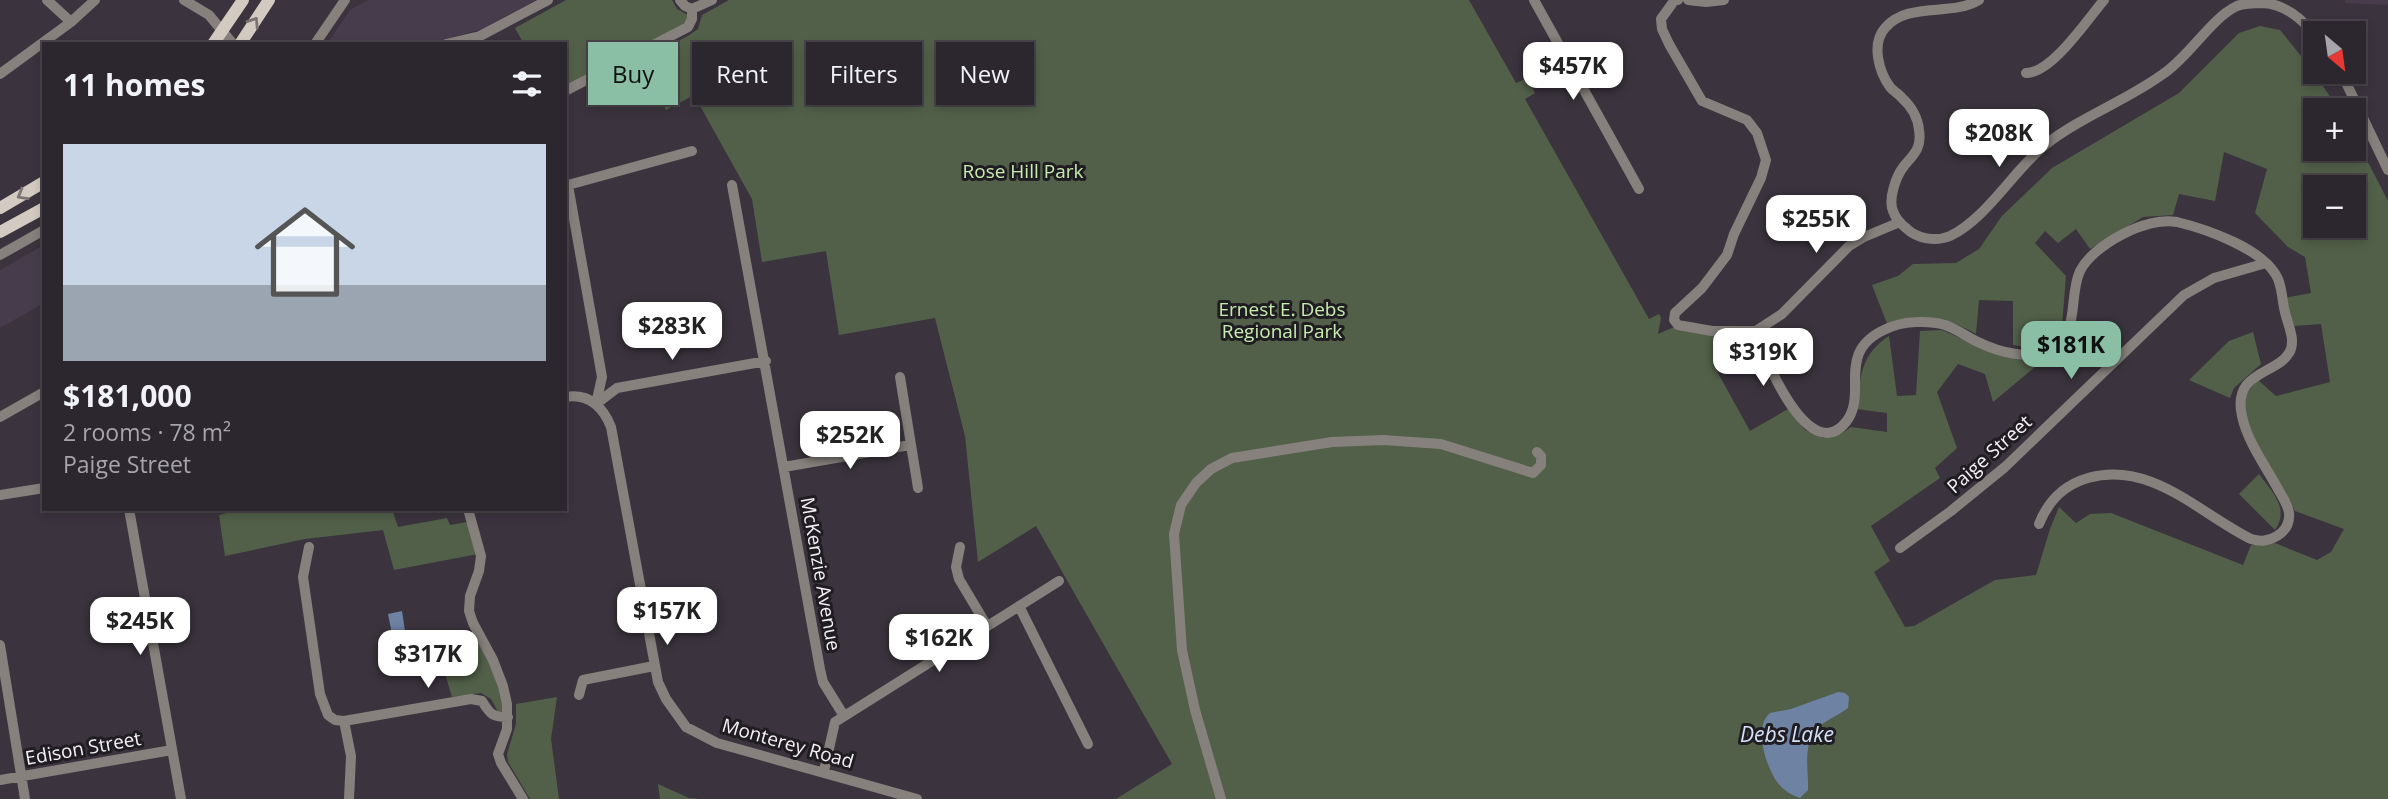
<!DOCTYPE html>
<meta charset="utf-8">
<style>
:root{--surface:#2c272e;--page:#342f36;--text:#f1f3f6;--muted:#a6a5aa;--line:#48444a;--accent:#8abfa5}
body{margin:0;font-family:"Open Sans",sans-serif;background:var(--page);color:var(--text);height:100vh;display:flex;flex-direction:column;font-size:26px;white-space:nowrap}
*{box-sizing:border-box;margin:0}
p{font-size:23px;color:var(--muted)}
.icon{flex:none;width:38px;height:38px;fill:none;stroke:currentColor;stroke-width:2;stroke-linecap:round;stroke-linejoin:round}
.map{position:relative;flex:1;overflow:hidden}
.side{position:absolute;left:42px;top:42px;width:525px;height:469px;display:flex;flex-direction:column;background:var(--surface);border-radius:0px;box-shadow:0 4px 10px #0003,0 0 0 2px var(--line)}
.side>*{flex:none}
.guide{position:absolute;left:588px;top:42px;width:665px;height:63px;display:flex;gap:14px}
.needle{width:46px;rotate:151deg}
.buttons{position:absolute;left:2303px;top:21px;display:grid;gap:14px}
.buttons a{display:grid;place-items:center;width:63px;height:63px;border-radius:0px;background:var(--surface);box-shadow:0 4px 10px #0003,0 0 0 2px var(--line);font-size:35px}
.price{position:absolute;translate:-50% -60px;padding:0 16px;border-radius:14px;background:#fff;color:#222;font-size:23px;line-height:46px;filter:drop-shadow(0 2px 4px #0008)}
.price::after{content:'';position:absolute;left:50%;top:42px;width:21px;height:16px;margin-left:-10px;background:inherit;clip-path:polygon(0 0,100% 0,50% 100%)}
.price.selected{background:var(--accent);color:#111}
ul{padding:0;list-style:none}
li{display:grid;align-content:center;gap:14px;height:371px;padding:0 21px}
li+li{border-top:2px solid var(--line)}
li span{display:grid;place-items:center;height:217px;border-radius:0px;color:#555}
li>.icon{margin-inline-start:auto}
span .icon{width:126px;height:126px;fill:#fffc;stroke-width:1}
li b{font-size:30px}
h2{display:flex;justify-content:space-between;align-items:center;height:84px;padding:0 21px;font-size:30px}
.chip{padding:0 24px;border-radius:0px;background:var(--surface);box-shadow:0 4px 10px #0003,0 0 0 2px var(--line);font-size:24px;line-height:63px}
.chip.selected{background:var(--accent);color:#111}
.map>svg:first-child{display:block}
.built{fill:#473c4b}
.green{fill:#526049;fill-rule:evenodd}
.water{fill:#6e82a4}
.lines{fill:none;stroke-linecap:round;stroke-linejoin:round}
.minor{stroke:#86817c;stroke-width:10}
.major{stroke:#d3cac1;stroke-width:12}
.oneway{stroke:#7a7472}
.labels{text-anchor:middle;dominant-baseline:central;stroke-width:6;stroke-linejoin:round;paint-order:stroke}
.park-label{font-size:19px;fill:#c7ebaf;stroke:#201d22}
.street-label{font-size:19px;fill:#f5f1f7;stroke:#201d22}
.water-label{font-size:21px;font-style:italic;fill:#d5e2fa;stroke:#201d22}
</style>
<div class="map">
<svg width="2388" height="799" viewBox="0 0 2388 799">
<rect width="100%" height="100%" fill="#3b343e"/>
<path class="built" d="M 368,0 L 536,0 L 482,29 L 428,44 L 327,44 L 350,10 Z
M 2345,0 L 2388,0 L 2388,5 L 2345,3 Z
M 44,245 L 44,303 L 0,328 L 0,270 Z"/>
<path class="green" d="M 566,0 L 672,0 L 677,9 L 688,15 L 688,22 L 565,87 L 565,44 L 524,44 L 515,28 Z
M 729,0 L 1469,0 L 1516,83 L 1527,78 L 1535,93 L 1525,99 L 1649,319 L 1659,314 L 1661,318 L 1658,334 L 1674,327 L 1743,335 L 1750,345 L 1713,364 L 1750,431 L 1788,409 L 1805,430 L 1823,438 L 1844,432 L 1851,427 L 1887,432 L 1887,413 L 1856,409 C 1861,376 1860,355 1889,336 L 1897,396 L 1916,395 L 1920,331 L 1942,330 L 1994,353 L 2020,358 L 2047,357 L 1993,402 L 1985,374 L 1958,364 L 1937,392 L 1957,448 L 1935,468 L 1940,478 L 1871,526 L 1890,561 L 1874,572 L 1905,627 L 1914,626 L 1995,580 L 2036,575 L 2050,529 L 2059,507 L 2076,523 L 2090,514 L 2111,513 L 2243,565 L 2251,545 L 2275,543 L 2317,560 L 2331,552 L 2344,529 L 2295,511 C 2283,492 2244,427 2243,408 C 2243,395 2251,388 2258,380 L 2276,396 L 2330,382 L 2321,324 L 2294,326 L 2284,298 L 2311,293 L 2305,257 L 2288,247 L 2255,213 L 2267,169 L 2224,152 L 2215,201 L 2179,194 L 2173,215 L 2143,217 L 2090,249 L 2076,229 L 2058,243 L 2045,231 L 2035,243 L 2066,276 L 2062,326 L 2054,341 L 2031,348 L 2013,345 L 2013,301 L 1979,300 L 1976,334 C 1939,313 1927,319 1888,326 L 1872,285 L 1898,276 L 1913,264 L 1956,263 L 1979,249 L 2002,216 L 2052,168 L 2179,93 L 2239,33 L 2260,26 L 2280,30 L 2310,67 L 2339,110 L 2315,110 L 2315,149 L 2354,149 L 2354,135 L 2388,201 L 2388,799 L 1116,799 L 1172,764 L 1036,526 L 978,562 L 965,436 L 935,318 L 839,335 L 826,251 L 762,262 L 752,199 L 694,95 L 666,110 L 638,60 L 688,36 L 698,29 L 702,15 ZM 2315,187 L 2354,187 L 2354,226 L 2315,226 Z
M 2253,332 L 2261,364 L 2234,388 L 2230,398 L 2189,380 L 2229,341 Z
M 2259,474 C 2272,492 2290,508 2275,530 L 2239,494 Z
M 242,509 L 392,509 L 398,527 L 447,518 L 450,525 L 467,522 L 478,554 L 394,570 L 383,530 L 305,539 L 225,556 L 219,515 Z
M 479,640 L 500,685 L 503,711 L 498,712 L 491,699 L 481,693 L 452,697 L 438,650 Z
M 557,697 L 551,739 L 559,799 L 530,799 L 508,762 L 507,754 L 516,724 L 516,704 Z
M 658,784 L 689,798 L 701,799 L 660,799 Z"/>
<path class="water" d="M 402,611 L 405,631 L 392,634 L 388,614 Z
M 1838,692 L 1845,693 L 1849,697 L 1848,708 C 1839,715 1828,719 1820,726 C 1801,745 1809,767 1808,790 L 1800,798 C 1791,795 1783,790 1777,782 C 1766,766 1753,727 1770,713 L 1791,709 Z"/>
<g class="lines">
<path class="minor" d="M 47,0 L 71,22
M 184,0 L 209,15 L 233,44
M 680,0 L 685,6 L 692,9
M 1534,0 L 1639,189
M 1678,0 L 1674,1 L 1661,19 L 1662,29 L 1669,44 L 1702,101 L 1747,120 L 1757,133 L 1766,160 L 1761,178 L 1734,234 L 1727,255 L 1702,288 L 1675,313 L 1674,320 L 1678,325 L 1712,331 L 1756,331 L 1782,314 L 1849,246 L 1864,237 L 1900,222
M 1688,0 L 1706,2 L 1724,0
M 1979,0 C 1951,17 1908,1 1885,28 C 1871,44 1879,72 1890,87 C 1893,91 1899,94 1902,98 C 1911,106 1918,118 1919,130 C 1922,148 1914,154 1904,166 C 1896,176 1888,199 1893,211 C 1895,217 1901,224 1906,228 C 1917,239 1936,242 1950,236 C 1986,219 2014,170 2045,145 C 2082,116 2126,101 2163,74 C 2189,57 2211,18 2237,6 C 2245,3 2255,3 2263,3 C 2285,4 2302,19 2315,35
M 692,9 L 712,0
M 315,44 L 345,0
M 446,44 L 480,36 L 548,0
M 2341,72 L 2388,170
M 2026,73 C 2052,73 2087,20 2104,0
M 0,74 L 71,22 L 95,0
M 565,91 L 688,27 L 692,19 L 692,9
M 565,183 L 568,185 L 602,377 L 596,404
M 568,185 L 692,151
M 732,185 L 820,669 L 823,682 L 844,716
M 0,255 L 44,230
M 1756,331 C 1763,356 1809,468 1846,422 C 1869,393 1834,352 1886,329 C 1902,321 1928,320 1945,325 C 1957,329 1967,337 1978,342 C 1998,352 2031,361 2051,349 C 2081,332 2068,297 2080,271 C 2093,245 2147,216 2177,222 C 2206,229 2265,249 2278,279 C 2283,291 2282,304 2286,316 C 2289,327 2296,342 2289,353 C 2276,375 2232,371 2242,416 C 2247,441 2266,467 2278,489 C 2282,496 2288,505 2289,513 C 2290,523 2285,531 2277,536 C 2268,541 2261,542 2251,539 C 2200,514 2151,460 2088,478 C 2064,485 2048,501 2039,524
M 900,377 L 918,488
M 565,397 C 589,393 603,407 611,427 L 658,682 L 666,699 L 686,727 L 717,743 L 917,799
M 596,404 L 617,388 L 766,361
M 0,417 L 44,392
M 784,467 L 910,445
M 0,495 L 44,488
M 129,509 L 181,799
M 468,509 L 481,556 L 479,571 L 470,596 L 469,611 L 473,623 L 493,660 L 503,686 L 507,704 L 507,729 L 498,754 L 501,763 L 523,799
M 309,547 L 303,577 L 320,694 L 328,715 L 335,720 L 344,721 L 351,756 L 349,799
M 960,547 L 956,567 L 959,579 L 987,626
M 1900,548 L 1951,511 L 2005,467 L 2184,295 L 2214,278 L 2266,263
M 1019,606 L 1088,744
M 0,645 L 25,799
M 579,695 L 583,680 L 654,666
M 344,721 L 471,699 L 482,701 C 490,714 492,717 508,717
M 824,771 L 835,722 L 1059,581
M 0,780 L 172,750
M 1221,799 L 1195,710 L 1182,650 L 1174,534 L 1181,505 L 1196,483 L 1211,469 L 1232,458 L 1332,442 L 1383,440 L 1441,444 L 1533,473 L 1541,465 L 1541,456 L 1537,452"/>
<path class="major" d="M 213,44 L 243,0
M 240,44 L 269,0
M 0,208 L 44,182
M 0,232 L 44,208"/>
</g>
<defs><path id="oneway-chevron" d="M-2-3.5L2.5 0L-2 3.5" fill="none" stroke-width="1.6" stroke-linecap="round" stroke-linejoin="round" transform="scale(1.75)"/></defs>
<g class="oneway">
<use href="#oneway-chevron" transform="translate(254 22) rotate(-57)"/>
<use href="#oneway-chevron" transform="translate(22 195) rotate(150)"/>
</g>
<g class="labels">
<g class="park-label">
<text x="1023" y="171">Rose Hill Park</text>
<text x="1282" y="309">Ernest E. Debs<tspan x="1282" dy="22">Regional Park</tspan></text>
</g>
<g class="street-label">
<text transform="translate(1989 454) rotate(-42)">Paige Street</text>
<text transform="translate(821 574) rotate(80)">McKenzie Avenue</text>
<text transform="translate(788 743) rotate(16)">Monterey Road</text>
<text transform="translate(83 748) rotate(-10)">Edison Street</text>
</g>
<g class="water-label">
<text x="1787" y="734">Debs Lake</text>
</g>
</g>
</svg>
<div class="buttons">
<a><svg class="needle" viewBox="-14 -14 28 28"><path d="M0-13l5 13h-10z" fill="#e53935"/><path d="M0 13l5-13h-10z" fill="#a6a5aa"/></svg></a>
<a>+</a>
<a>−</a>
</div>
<b class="price" style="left:1573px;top:102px">$457K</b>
<b class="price" style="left:1999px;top:169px">$208K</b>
<b class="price" style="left:1816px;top:255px">$255K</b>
<b class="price" style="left:672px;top:362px">$283K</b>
<b class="price selected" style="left:2071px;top:381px">$181K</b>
<b class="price" style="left:1763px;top:388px">$319K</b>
<b class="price" style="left:850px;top:471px">$252K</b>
<b class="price" style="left:667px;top:647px">$157K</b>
<b class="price" style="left:140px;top:657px">$245K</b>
<b class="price" style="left:939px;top:674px">$162K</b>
<b class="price" style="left:428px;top:690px">$317K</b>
<div class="guide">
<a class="chip selected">Buy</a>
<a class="chip">Rent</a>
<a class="chip">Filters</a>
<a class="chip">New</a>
</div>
<section class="side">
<h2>11 homes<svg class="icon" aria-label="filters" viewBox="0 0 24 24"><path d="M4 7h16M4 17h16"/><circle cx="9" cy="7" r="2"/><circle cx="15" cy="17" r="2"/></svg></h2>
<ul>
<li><span style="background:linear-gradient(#c9d6e8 65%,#9aa5b1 0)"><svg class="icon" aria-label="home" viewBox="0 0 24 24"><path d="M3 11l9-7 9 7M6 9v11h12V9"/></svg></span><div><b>$181,000</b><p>2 rooms · 78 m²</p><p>Paige Street</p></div></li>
</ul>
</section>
</div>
